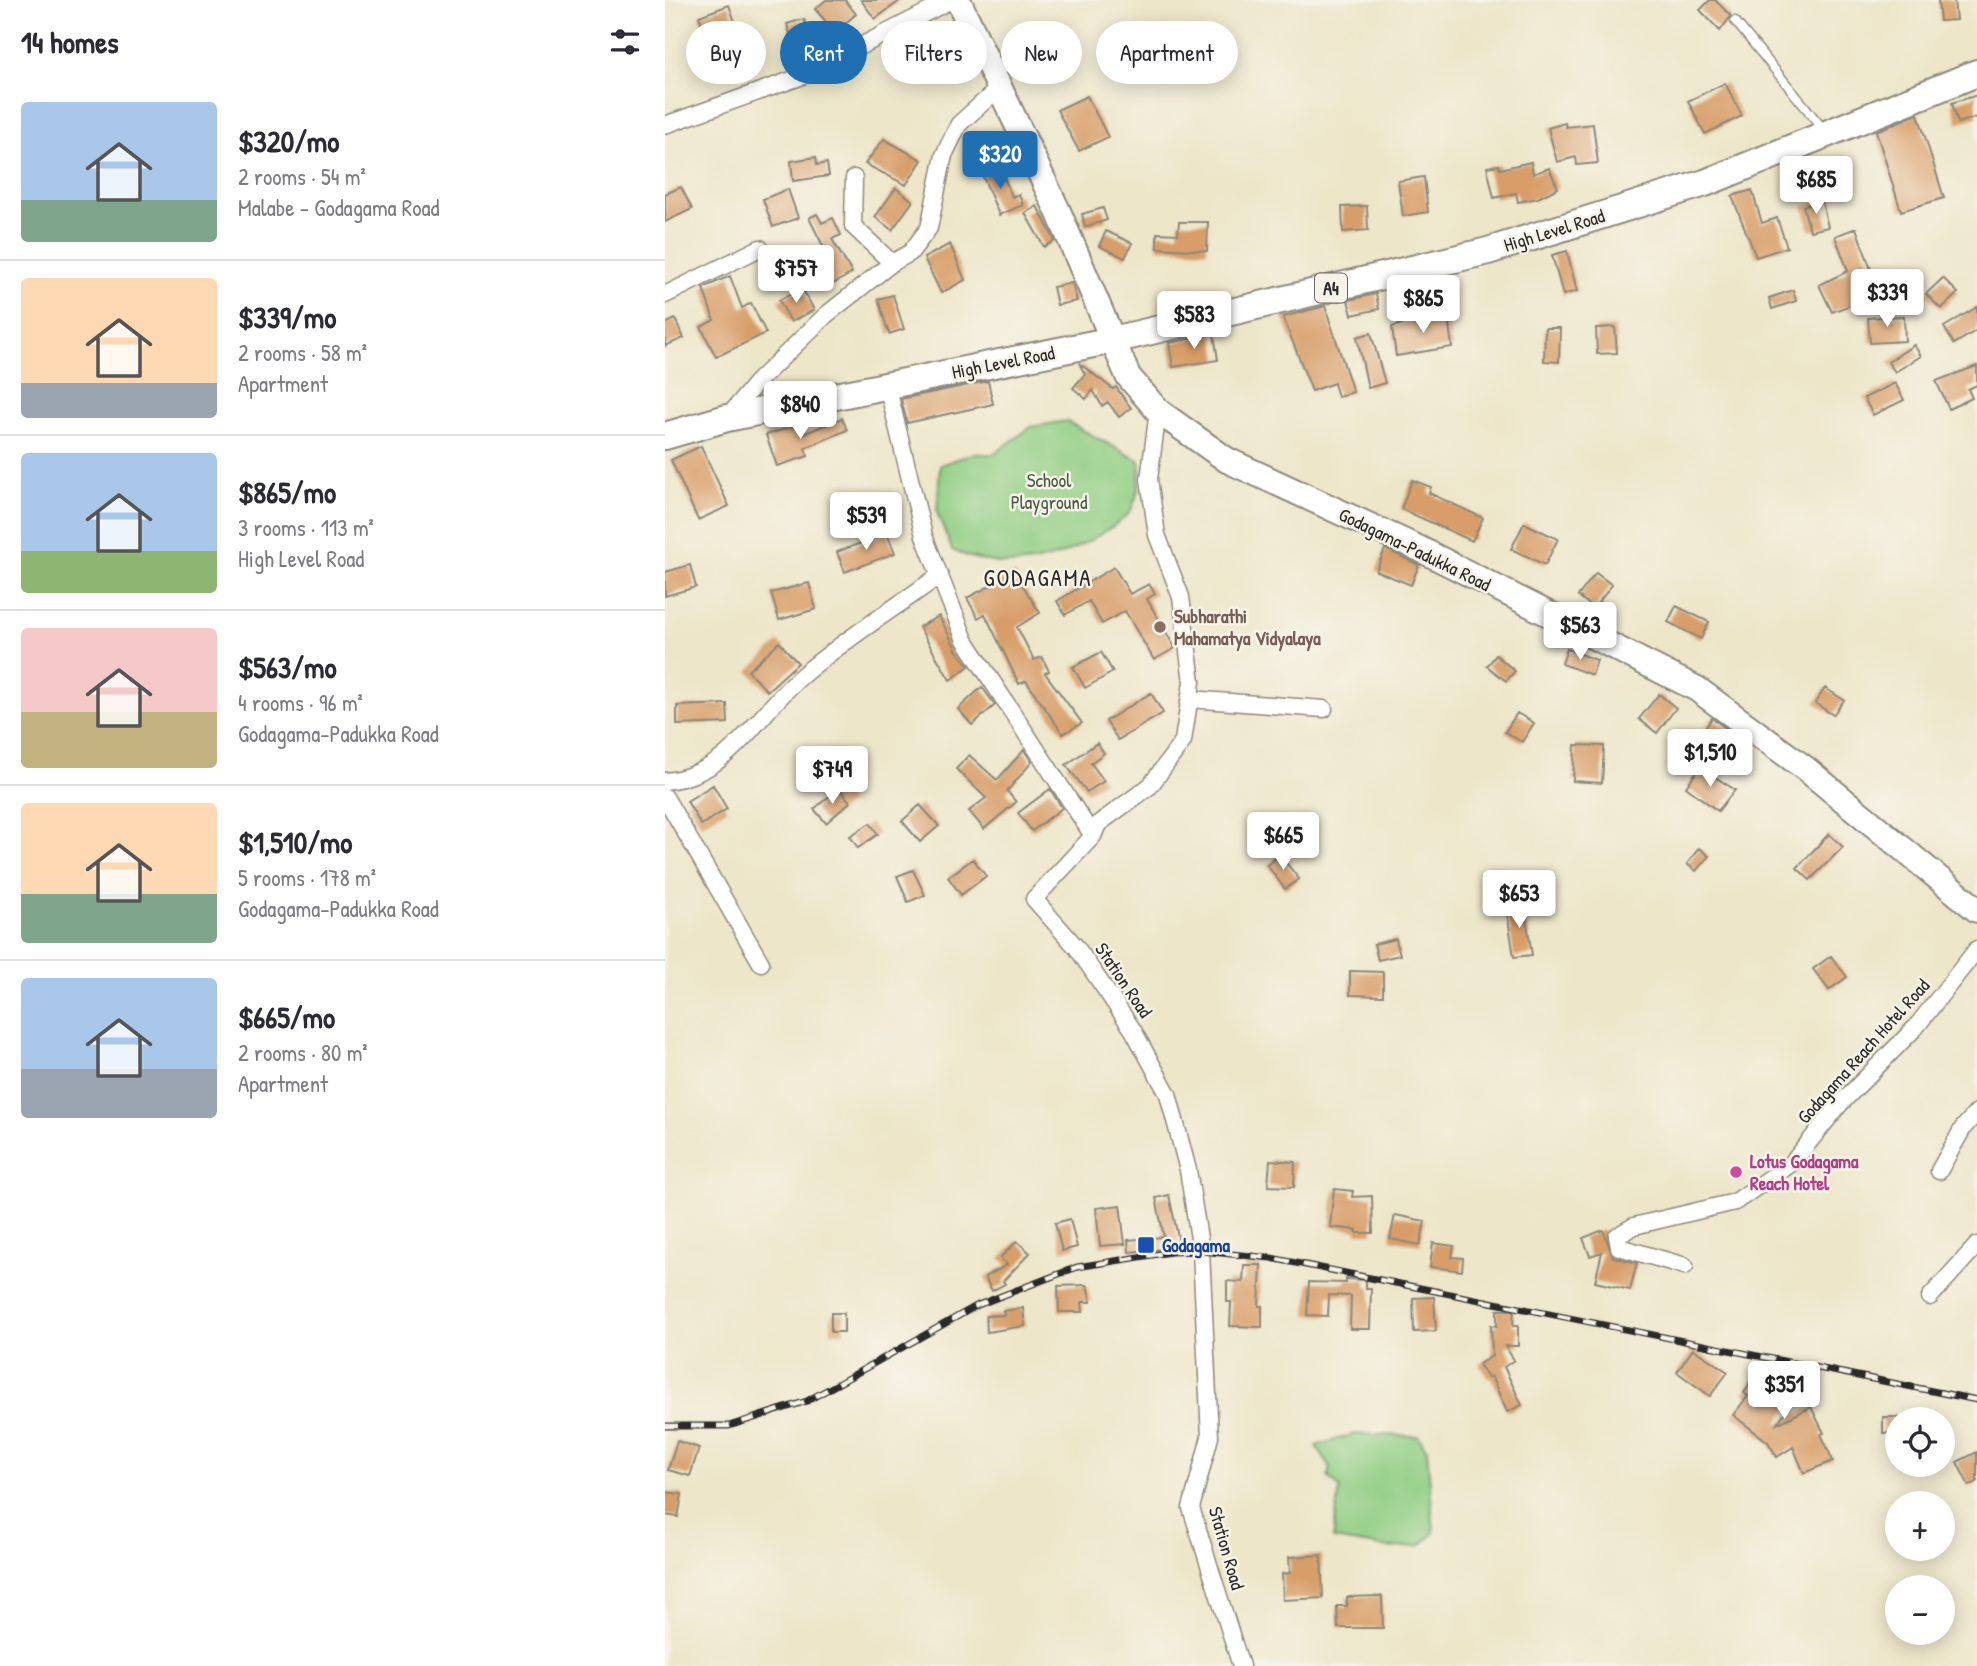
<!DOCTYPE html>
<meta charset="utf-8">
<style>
:root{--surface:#fff;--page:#f2f2f3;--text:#2b2b33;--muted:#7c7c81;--line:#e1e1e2;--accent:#1f6fb2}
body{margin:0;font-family:"Patrick Hand",sans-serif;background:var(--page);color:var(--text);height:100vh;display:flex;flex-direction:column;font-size:26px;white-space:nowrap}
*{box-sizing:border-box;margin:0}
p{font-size:23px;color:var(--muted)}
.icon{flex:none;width:38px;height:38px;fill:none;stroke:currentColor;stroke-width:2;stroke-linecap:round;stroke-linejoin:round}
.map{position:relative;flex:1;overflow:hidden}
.details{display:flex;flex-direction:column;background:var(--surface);width:665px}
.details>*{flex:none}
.hud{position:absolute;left:21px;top:21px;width:665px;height:63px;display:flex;gap:14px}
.controls{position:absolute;left:1220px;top:1407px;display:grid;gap:14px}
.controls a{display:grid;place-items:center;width:70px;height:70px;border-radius:50%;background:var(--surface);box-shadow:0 4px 18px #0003;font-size:35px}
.price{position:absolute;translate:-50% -60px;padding:0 16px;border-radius:7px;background:#fff;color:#222;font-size:23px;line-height:46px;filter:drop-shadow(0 2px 4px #0008)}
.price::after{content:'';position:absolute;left:50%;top:42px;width:21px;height:16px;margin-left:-10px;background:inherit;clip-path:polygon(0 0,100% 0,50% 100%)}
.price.active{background:var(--accent);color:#fff}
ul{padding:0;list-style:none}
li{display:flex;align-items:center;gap:21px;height:175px;padding:0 21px}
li+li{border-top:2px solid var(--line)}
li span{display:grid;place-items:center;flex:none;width:196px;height:140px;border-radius:7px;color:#555}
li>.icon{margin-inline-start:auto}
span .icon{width:84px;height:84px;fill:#fffc;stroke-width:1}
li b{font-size:30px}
h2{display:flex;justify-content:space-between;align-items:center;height:84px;padding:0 21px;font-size:30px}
.tag{padding:0 24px;border-radius:32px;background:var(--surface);box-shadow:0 4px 18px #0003;font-size:24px;line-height:63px}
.tag.active{background:var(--accent);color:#fff}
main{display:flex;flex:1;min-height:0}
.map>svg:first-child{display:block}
.green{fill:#90ce83;stroke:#5e7c57;stroke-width:2}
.building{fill:#d89d67}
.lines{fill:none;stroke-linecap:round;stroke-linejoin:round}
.service-casing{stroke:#8c887a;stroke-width:11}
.minor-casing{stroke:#8c887a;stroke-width:19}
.primary-casing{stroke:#8c887a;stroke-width:28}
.trunk-casing{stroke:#8c887a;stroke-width:30}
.service{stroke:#fff;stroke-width:8}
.minor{stroke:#fff;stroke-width:16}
.primary{stroke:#fff;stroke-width:24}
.trunk{stroke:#fff;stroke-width:26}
.rail-casing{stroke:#2b2b2b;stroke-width:7}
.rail{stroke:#f7f3e8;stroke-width:4.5;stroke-dasharray:13;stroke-linecap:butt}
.education-dot{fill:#8d6e63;stroke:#f7f3e8;stroke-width:2.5}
.hotel-dot{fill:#d1479c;stroke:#f7f3e8;stroke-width:2.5}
.transit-dot{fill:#1a4fb4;stroke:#f7f3e8;stroke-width:2.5}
.labels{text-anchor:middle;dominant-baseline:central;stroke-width:5;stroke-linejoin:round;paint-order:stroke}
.shield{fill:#f7f3e8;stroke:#686764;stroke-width:2}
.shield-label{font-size:18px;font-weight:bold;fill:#2b2b2b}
.street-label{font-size:19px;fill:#2b2b2b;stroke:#f7f3e8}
.park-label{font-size:19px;fill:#495c45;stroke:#f7f3e8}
.education-label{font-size:19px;font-weight:bold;fill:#785e54;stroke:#f7f3e8;text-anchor:start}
.hotel-label{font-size:19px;font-weight:bold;fill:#b23c85;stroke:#f7f3e8;text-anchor:start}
.transit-label{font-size:19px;font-weight:bold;fill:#164399;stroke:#f7f3e8;text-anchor:start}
.quarter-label{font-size:23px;letter-spacing:2px;fill:#2b2b2b;stroke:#f7f3e8}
</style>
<main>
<section class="details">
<h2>14 homes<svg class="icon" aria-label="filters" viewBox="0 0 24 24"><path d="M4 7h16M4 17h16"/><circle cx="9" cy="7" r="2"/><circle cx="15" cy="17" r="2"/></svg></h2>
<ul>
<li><span style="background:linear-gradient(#a9c7e8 70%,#7fa58c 0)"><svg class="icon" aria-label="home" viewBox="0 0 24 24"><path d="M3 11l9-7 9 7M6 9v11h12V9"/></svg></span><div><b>$320/mo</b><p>2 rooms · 54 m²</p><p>Malabe - Godagama Road</p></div></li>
<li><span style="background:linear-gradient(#ffd9b3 75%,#9aa5b1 0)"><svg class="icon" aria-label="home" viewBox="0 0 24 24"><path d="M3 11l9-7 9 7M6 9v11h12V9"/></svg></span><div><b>$339/mo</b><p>2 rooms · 58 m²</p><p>Apartment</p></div></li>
<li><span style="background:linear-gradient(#a9c7e8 70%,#8fb573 0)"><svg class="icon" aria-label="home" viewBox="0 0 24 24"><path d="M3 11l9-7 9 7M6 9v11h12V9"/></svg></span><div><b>$865/mo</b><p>3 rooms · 113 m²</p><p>High Level Road</p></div></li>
<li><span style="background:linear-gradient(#f6c9c9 60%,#c2b280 0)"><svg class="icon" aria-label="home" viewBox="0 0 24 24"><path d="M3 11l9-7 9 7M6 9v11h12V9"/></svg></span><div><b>$563/mo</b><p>4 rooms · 96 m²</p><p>Godagama-Padukka Road</p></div></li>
<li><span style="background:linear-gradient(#ffd9b3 65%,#7fa58c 0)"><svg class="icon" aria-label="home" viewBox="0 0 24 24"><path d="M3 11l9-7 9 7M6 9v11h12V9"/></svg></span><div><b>$1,510/mo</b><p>5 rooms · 178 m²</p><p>Godagama-Padukka Road</p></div></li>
<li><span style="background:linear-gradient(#a9c7e8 65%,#9aa5b1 0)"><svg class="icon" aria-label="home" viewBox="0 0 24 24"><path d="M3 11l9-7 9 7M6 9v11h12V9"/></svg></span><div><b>$665/mo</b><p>2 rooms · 80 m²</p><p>Apartment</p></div></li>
</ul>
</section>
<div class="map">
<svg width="1312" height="1666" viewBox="0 0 1312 1666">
<rect width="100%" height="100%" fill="#f7f3e8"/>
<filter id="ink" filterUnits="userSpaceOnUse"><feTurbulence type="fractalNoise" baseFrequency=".0143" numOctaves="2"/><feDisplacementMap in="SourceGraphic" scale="14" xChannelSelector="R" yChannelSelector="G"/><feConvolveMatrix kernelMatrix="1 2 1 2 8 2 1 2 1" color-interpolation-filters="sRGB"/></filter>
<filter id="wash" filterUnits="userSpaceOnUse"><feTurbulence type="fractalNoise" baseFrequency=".00686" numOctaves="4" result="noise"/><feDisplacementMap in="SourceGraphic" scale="28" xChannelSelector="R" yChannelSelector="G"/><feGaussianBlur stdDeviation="1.57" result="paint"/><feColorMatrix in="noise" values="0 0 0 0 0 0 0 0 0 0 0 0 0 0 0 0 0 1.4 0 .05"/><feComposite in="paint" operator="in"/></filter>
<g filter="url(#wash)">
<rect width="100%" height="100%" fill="#ede6c9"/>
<path class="green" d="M 401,421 L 475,461 C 475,478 474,497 464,513 C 458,521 443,529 434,535 C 386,565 340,574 287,550 L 272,512 L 275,465 L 307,454 L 329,454 L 366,427 Z
M 689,1434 L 753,1436 L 762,1450 L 769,1533 L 755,1546 L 724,1548 L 668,1539 L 675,1488 L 663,1477 L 665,1467 L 651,1446 Z"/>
<g id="blocks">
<path class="building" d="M 161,0 L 180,0 L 191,14 L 170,32 L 150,9 Z
M 196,0 L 236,0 L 210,19 Z
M 1045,0 L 1050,0 L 1066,16 L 1055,31 L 1035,10 Z
M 1273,0 L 1289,0 L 1291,20 L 1275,21 Z
M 64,5 L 70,22 L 62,25 L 67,39 L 45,47 L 34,16 Z
M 139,19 L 145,38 L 128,43 L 122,24 Z
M 1060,83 L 1077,116 L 1040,134 L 1023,101 Z
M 1312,95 L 1312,117 L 1293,123 L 1287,103 Z
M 422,96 L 443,137 L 414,151 L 392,110 Z
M 1253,114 L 1279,198 L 1236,211 L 1211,131 Z
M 900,123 L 901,127 L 928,124 L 933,163 L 912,165 L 911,157 L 892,162 L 883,128 Z
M 219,139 L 257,160 L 241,185 L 200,164 Z
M 151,157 L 152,165 L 162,163 L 164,176 L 128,181 L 126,161 Z
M 866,162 L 868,174 L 884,168 L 893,188 L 873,198 L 853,202 L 851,193 L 829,198 L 822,167 L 834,165 L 835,169 Z
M 334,165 L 347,197 L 354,194 L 358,205 L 334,215 L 316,172 Z
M 759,177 L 763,212 L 738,216 L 733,181 Z
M 16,187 L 27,209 L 0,222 L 0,194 Z
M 231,188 L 248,201 L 227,230 L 210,217 Z
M 123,189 L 133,218 L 108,227 L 98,199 Z
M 1087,190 L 1097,223 L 1112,218 L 1122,247 L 1091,257 L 1067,196 Z
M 1157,202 L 1163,227 L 1145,231 L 1138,206 Z
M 372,206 L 390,241 L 379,247 L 360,213 Z
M 702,206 L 703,230 L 678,232 L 677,207 Z
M 438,208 L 442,220 L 420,227 L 417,214 Z
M 152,214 L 157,223 L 168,218 L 176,235 L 167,239 L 187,273 L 163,287 L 153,270 L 166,262 L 144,218 Z
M 514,222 L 543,222 L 542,251 L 492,248 L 492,233 L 513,234 Z
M 1191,228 L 1215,294 L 1167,312 L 1154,285 L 1183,271 L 1170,236 Z
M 441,231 L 467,243 L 460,258 L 434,246 Z
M 285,244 L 300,280 L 276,293 L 259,258 Z
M 902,251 L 912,291 L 898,295 L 887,255 Z
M 65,276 L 77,308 L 86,303 L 101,333 L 51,357 L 36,327 L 49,320 L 38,288 Z
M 1278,278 L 1293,293 L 1276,309 L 1261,294 Z
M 407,283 L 412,301 L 392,305 L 388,287 Z
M 137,288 L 149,310 L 126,322 L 114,300 Z
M 1128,290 L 1131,301 L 1107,309 L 1104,298 Z
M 711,294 L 714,309 L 687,315 L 683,300 Z
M 228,295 L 239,329 L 224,334 L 213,299 Z
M 660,306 L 688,392 L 673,397 L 669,383 L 647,391 L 618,317 Z
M 1312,307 L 1312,330 L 1289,344 L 1279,327 Z
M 782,310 L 787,347 L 731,356 L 727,327 Z
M 1239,316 L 1240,341 L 1205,343 L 1203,318 Z
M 10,319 L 19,338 L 0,346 L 0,324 Z
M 950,327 L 952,353 L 932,354 L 931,328 Z
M 880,328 L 895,328 L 894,362 L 879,361 Z
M 706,333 L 720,383 L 703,388 L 692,337 Z
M 549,334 L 553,360 L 508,367 L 504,343 Z
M 1249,345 L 1256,356 L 1230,372 L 1223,362 Z
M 414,363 L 448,389 L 451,387 L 466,408 L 454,417 L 443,402 L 437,406 L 428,390 L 421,399 L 408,388 L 420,374 Z
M 1312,366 L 1312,385 L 1303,389 L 1307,398 L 1284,409 L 1271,381 Z
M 323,381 L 328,404 L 242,423 L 236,399 Z
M 1230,383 L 1239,400 L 1208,415 L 1199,398 Z
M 177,418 L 182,430 L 140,448 L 143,456 L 112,466 L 101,435 L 133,425 L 136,435 Z
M 36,446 L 64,506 L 33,520 L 6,460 Z
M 747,480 L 766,487 L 764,493 L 818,518 L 807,541 L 736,509 Z
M 859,523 L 893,539 L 880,565 L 846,549 Z
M 222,533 L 230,553 L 180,572 L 172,552 Z
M 720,549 L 754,565 L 746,585 L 711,571 Z
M 25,565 L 31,587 L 0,596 L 0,572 Z
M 449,567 L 465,594 L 484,584 L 490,594 L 482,599 L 510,648 L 489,660 L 460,611 L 437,624 L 424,601 L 400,615 L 392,601 Z
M 350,573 L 375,613 L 352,627 L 369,660 L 377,657 L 384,671 L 380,673 L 417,723 L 398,734 L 361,681 L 354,684 L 320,614 L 313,618 L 302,598 Z
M 931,573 L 947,585 L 929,608 L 913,596 Z
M 144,583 L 151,609 L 114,620 L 106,593 Z
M 1011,606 L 1044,622 L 1036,639 L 1003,622 Z
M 274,616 L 292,651 L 304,666 L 285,680 L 254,627 Z
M 114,642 L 133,663 L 102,691 L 83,671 Z
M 902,649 L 932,660 L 927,675 L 897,664 Z
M 436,652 L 448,672 L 420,688 L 408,667 Z
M 831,655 L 850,671 L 841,681 L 822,666 Z
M 317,687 L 330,705 L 307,725 L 293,709 Z
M 1160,688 L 1179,700 L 1168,715 L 1150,703 Z
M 486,693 L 498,713 L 453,740 L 441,721 Z
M 994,694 L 1011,708 L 992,733 L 974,719 Z
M 62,704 L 63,723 L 12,725 L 12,706 Z
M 852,713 L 869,723 L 857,742 L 840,732 Z
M 1047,718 L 1067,733 L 1061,743 L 1039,730 Z
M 432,743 L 439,753 L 426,763 L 439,781 L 422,792 L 401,765 Z
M 910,745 L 939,746 L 937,783 L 908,781 Z
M 359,750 L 367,762 L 342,791 L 351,802 L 319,829 L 304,811 L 321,798 L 291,769 L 304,755 L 332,780 Z
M 1035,767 L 1070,790 L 1053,811 L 1021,787 Z
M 48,785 L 62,809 L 36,825 L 22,801 Z
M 174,788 L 185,802 L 161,823 L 149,809 Z
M 385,789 L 397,808 L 367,831 L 353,813 Z
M 255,805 L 274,826 L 255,842 L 237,821 Z
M 205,823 L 213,834 L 193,848 L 185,836 Z
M 1164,834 L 1178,847 L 1145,880 L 1132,868 Z
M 1034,848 L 1044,856 L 1031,871 L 1022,864 Z
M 615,855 L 634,879 L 620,889 L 602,865 Z
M 308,859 L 321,876 L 296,895 L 283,877 Z
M 248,870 L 260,895 L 243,902 L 232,876 Z
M 859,904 L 867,955 L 849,957 L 841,906 Z
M 731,939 L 735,955 L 713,960 L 709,944 Z
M 1166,956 L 1182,977 L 1164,990 L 1148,969 Z
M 685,971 L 718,972 L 718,996 L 685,995 Z
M 605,1160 L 630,1162 L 629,1187 L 603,1186 Z
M 669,1189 L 688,1191 L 687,1197 L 707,1196 L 708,1233 L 692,1233 L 692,1230 L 665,1227 Z
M 504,1195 L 514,1242 L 500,1242 L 491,1198 Z
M 455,1205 L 460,1244 L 435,1246 L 431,1208 Z
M 730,1215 L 760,1221 L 755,1245 L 725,1239 Z
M 405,1219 L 412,1247 L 397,1251 L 390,1223 Z
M 938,1230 L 948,1257 L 972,1263 L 965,1290 L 930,1282 L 937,1252 L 925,1256 L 918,1238 Z
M 498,1237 L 498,1249 L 464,1252 L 463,1240 Z
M 352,1241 L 365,1253 L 338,1281 L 340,1284 L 327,1291 L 320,1277 L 342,1265 L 335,1258 Z
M 768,1243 L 789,1246 L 787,1257 L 798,1258 L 797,1271 L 765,1267 Z
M 579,1265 L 596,1265 L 594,1306 L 597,1306 L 597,1327 L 565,1326 L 566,1302 L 562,1302 L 562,1281 L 578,1282 Z
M 681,1279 L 701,1280 L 701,1288 L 706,1288 L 705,1329 L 685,1329 L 686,1296 L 664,1295 L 663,1316 L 642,1315 L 644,1282 L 681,1283 Z
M 422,1285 L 426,1302 L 417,1302 L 418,1312 L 394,1312 L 393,1286 Z
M 769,1297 L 771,1331 L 749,1332 L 748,1298 Z
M 358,1308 L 360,1326 L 322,1332 L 321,1316 L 340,1315 L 338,1311 Z
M 832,1310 L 849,1310 L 848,1326 L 853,1326 L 853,1346 L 840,1346 L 849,1360 L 839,1367 L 857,1405 L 842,1412 L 826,1376 L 823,1378 L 814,1364 L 827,1356 L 826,1325 L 832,1326 Z
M 166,1313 L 179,1313 L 179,1332 L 166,1332 Z
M 1028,1349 L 1063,1372 L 1045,1396 L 1012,1372 Z
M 1130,1368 L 1144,1377 L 1112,1424 L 1146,1407 L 1159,1433 L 1156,1434 L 1168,1461 L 1139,1473 L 1128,1447 L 1112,1457 L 1103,1442 L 1068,1415 L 1083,1396 L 1079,1393 L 1091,1374 L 1116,1390 Z
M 1218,1417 L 1232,1417 L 1232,1433 L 1218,1433 Z
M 12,1441 L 34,1448 L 25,1476 L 3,1470 Z
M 1312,1452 L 1312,1482 L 1304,1486 L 1292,1462 Z
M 0,1492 L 17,1494 L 13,1517 L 0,1515 Z
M 656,1555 L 658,1598 L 618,1600 L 617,1574 L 625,1573 L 624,1557 Z
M 717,1596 L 718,1628 L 673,1628 L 672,1606 L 682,1606 L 682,1597 Z"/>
</g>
</g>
<g filter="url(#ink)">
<use href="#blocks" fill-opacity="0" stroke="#8c887a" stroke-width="2"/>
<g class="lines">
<defs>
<path id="service" d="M 1070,21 L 1159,130"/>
<path id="minor" d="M 0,125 L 135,77 L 286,0
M 189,178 L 188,226 L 227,263
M 0,295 L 95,248
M 222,385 L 259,536 L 300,640 L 428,836 L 369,899 L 412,948 L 468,1030 L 503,1094 L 523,1170 L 536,1251 L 545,1437 L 526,1508 L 576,1666
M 63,417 L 91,383 L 161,315 L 227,263 L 245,253 L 264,228 L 279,155 L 294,124 L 334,88
M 525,699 L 659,709
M 0,781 C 67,775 92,712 140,673 C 182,638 230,608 275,575
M 0,797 L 96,963
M 428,836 L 433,824 L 485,786 L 518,741 L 527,682 L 516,597 L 492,535 L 484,479 L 493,411
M 1274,1171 L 1298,1128 L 1312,1112
M 1020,1266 L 954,1247 L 952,1236 L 969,1226 L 1070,1202 L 1127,1163 L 1175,1104 L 1251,1027 L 1312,949
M 1265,1297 L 1312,1245"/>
<path id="primary" d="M 293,0 L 393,211 L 463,376 L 493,411 L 562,460 L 755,549 L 1032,689 L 1141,769 L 1312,910"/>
<path id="trunk" d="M 0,436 L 62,418 L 448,340 L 823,251 L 1040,183 L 1312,73"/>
</defs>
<use href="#service" class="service-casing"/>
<use href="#minor" class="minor-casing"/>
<use href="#primary" class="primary-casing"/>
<use href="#trunk" class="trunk-casing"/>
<use href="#service" class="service"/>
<use href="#minor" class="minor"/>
<use href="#primary" class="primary"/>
<use href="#trunk" class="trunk"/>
<defs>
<path id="rail" d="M 0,1426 L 64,1426 L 142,1401 L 313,1305 L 412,1267 L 506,1252 L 536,1251 L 606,1258 L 1312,1400"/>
</defs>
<use href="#rail" class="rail-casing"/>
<use href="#rail" class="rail"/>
</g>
</g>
<circle class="education-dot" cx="495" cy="627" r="7"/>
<circle class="hotel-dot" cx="1071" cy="1172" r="7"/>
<rect class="transit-dot" x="472" y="1236" width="18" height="18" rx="3.5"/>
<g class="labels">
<rect class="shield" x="650" y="273.5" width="32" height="29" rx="5"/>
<g class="shield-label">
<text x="666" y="288">A4</text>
</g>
<g class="street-label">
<text transform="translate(889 230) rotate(-17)">High Level Road</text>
<text transform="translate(338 362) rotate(-11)">High Level Road</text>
<text transform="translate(750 549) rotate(26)">Godagama-Padukka Road</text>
<text transform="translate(459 980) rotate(56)">Station Road</text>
<text transform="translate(1198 1051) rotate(-48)">Godagama Reach Hotel Road</text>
<text transform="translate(562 1548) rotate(74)">Station Road</text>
</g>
<g class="park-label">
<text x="384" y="480">School<tspan x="384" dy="22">Playground</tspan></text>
</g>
<g class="education-label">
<text x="509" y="616">Subharathi<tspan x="509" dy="22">Mahamatya Vidyalaya</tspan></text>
</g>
<g class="hotel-label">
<text x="1085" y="1161">Lotus Godagama<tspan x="1085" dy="22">Reach Hotel</tspan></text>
</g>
<g class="transit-label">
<text x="497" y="1245">Godagama</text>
</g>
<g class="quarter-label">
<text x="373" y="577">GODAGAMA</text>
</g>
</g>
</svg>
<div class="controls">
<a><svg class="icon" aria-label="locate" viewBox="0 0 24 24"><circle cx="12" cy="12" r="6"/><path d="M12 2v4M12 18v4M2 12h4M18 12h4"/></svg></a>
<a>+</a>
<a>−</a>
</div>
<b class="price active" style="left:335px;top:191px">$320</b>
<b class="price" style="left:1151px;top:216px">$685</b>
<b class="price" style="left:131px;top:305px">$757</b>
<b class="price" style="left:1222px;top:329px">$339</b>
<b class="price" style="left:758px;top:335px">$865</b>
<b class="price" style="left:529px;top:351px">$583</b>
<b class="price" style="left:135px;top:441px">$840</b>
<b class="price" style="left:201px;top:552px">$539</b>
<b class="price" style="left:915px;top:662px">$563</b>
<b class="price" style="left:1045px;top:789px">$1,510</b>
<b class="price" style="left:167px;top:806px">$749</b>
<b class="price" style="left:618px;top:872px">$665</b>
<b class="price" style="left:854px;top:930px">$653</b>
<b class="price" style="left:1119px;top:1421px">$351</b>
<div class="hud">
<a class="tag">Buy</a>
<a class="tag active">Rent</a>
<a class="tag">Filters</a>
<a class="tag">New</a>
<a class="tag">Apartment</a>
</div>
</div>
</main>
